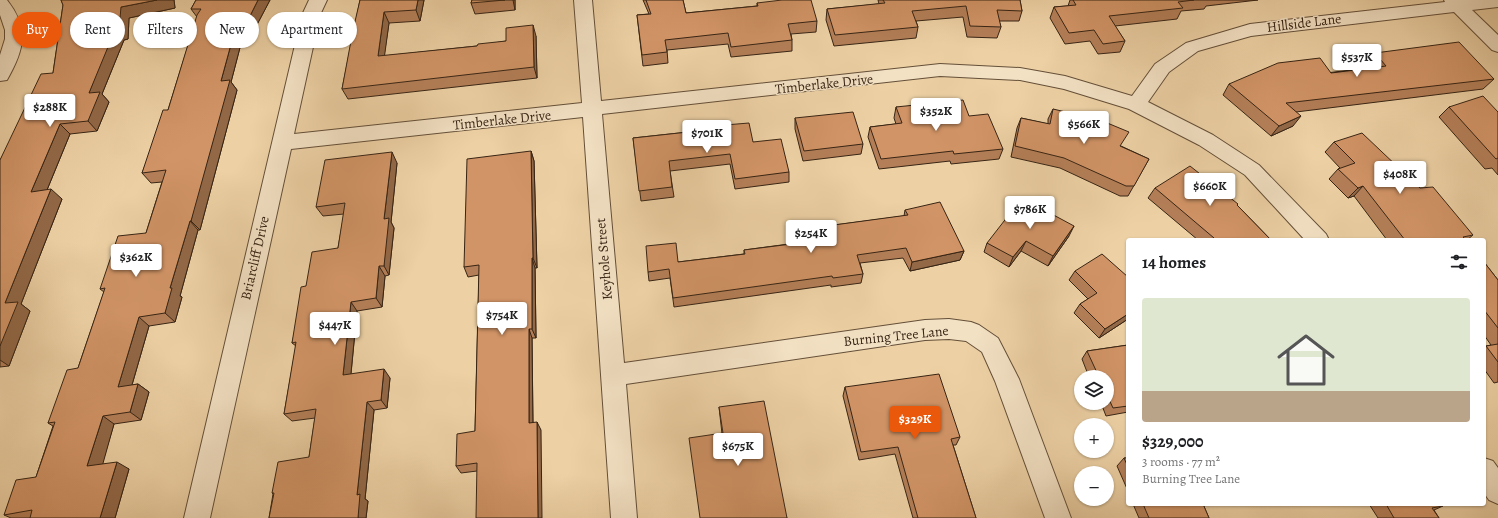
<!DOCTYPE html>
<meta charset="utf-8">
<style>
:root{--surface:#fff;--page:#f6f6f6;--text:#202124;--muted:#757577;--accent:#ea580c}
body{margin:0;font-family:Alegreya,serif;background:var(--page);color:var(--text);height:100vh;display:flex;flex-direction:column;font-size:15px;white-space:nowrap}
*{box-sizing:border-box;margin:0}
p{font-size:13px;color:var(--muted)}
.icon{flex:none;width:22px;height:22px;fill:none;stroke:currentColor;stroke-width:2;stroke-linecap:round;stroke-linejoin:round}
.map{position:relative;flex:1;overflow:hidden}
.drawer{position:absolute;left:1126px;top:238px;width:360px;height:268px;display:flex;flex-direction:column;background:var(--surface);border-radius:4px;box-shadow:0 1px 3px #0004}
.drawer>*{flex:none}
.hud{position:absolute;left:12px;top:12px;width:380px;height:36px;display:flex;gap:8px}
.tools{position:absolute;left:1074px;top:370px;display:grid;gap:8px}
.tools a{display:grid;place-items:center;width:40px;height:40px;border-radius:50%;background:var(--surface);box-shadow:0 1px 3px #0004;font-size:20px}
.price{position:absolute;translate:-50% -34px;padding:0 9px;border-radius:4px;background:#fff;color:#222;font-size:13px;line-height:26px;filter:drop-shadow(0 1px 2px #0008)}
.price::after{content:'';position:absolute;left:50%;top:24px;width:12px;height:9px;margin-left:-6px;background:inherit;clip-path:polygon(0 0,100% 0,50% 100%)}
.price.current{background:var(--accent);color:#fff}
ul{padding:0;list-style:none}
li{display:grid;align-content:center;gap:8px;height:212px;padding:0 16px}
li span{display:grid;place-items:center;height:124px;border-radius:4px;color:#555}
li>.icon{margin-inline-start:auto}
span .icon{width:72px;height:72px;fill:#fffc;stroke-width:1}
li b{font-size:17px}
h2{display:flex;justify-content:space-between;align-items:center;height:48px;padding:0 16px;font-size:17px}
.tag{padding:0 14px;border-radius:18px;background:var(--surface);box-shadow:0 1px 3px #0004;font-size:14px;line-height:36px}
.tag.current{background:var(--accent);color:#fff}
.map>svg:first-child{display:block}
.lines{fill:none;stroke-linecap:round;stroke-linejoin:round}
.street-casing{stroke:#644f38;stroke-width:2}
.street{fill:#f3e1c4;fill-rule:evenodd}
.wall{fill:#b47f58;stroke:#372414}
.shaded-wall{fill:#926847;stroke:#372414}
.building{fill:#d19466;stroke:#372414}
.labels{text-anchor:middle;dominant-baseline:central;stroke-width:3;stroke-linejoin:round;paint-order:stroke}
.street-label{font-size:14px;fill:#372414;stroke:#f3e1c4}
</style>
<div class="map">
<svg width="1498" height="518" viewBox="0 0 1498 518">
<rect width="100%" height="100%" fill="#edd1a5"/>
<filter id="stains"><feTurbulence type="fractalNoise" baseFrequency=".005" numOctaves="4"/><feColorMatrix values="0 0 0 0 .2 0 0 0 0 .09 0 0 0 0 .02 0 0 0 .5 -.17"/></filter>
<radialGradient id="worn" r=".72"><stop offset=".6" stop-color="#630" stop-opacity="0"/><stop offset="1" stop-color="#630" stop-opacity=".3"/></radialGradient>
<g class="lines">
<defs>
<path id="street" d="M 0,0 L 7,0 C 30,29 24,50 7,80 L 0,81 L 0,55 L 5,39 L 5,30 L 0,15 Z
M 309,0 L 327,0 L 320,15 L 294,134 L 582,103 L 574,0 L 592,0 L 601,101 L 940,64 L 1020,68 L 1065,76 L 1132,96 L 1155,64 L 1186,43 L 1250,24 L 1445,2 L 1444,0 L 1498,0 L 1498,7 L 1472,10 L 1498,35 L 1498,52 L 1492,50 L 1454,12 L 1251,36 L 1198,51 L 1169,72 L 1148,102 L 1213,135 L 1259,165 L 1326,234 L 1329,240 L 1305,240 L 1245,175 L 1199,145 L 1129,109 L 1064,89 L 1020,80 L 940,76 L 602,114 L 624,363 L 925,320 L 949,319 L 971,322 L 979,325 L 998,338 L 1019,379 L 1071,518 L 1045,518 L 995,381 L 982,352 L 966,341 L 949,339 L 925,340 L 626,384 L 637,518 L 611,518 L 583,117 L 291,149 L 210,518 L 184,518 L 302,15 Z
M 1484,458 L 1493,461 L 1498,468 L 1498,504 L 1489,500 L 1484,493 Z"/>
</defs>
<use href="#street" class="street-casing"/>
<use href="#street" class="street"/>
</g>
<path class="wall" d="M 61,0 L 174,0 L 175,8 L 129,18 L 128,39 L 124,40 L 102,94 L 109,102 L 97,131 L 70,134 L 47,190 L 62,199 L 21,304 L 30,311 L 9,366 L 0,367 L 0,160 L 53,73 L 63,5 Z
M 196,0 L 270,0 L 251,36 L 243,36 L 231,82 L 237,90 L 200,230 L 198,230 L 180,296 L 182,297 L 175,322 L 149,326 L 132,385 L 138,384 L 149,392 L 141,420 L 114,424 L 102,464 L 129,469 L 115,518 L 11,518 L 4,515 L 36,477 L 53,426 L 48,423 L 78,368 L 104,292 L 100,289 L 146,233 L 162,182 L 151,183 L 142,173 L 168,110 L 197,17 L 191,9 Z
M 360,0 L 424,0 L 420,21 L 389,23 L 384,56 L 477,46 L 506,41 L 536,36 L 537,78 L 348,99 L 342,89 Z
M 472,0 L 515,0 L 515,10 L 475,14 L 471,3 Z
M 643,0 L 683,0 L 686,13 L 757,6 L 757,3 L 817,21 L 816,32 L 791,34 L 792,40 L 792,51 L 731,57 L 728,44 L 667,50 L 668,63 L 643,66 L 637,15 L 649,14 Z
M 878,0 L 1020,0 L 1022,11 L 1019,21 L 999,21 L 1001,27 L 997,38 L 967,37 L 963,17 L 916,21 L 918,27 L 916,38 L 834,46 L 826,20 L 827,9 L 879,4 Z
M 1070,0 L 1258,0 L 1206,6 L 1204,9 L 1181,11 L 1177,19 L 1115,26 L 1125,41 L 1120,52 L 1098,54 L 1090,41 L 1065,44 L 1050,18 L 1054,7 L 1068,6 Z
M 1375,53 L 1494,79 L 1483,89 L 1296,112 L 1293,126 L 1271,136 L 1223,95 L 1229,84 L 1370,68 L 1366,64 Z
M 896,107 L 969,116 L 1003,149 L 999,159 L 951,164 L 950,161 L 879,169 L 868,137 L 870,127 L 896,124 L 894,118 Z
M 1449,107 L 1498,112 L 1498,175 L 1492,168 L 1485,169 L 1439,117 Z
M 1053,109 L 1121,146 L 1149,159 L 1128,196 L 1120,196 L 1060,168 L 1011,157 L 1017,128 L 1021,118 L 1048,124 L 1048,119 Z
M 795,118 L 863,144 L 861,154 L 803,161 L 795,129 Z
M 725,125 L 753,142 L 789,172 L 789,182 L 735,189 L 730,164 L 670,171 L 674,197 L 641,201 L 633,138 L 725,128 Z
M 1334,142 L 1420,188 L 1473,235 L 1467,240 L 1387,240 L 1354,196 L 1348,198 L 1329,179 L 1338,169 L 1340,168 L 1325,152 Z
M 531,151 L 534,161 L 537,268 L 535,268 L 536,338 L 532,338 L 533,423 L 541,430 L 477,471 L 461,473 L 456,466 L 475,431 L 479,275 L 468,277 L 464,267 Z
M 397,163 L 391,222 L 394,228 L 389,275 L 385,276 L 382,307 L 357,311 L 351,374 L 390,378 L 387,408 L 374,410 L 365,499 L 368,501 L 366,518 L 269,518 L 273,494 L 272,493 L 309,457 L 315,418 L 292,421 L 284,414 L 296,346 L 292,343 L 306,286 L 338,248 L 344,214 L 323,216 L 316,207 Z
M 1155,188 L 1237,205 L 1271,240 L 1198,240 L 1148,198 Z
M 905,210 L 964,251 L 960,260 L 910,271 L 903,258 L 860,263 L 863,274 L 861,283 L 831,287 L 831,285 L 674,307 L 670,278 L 649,281 L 648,272 L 678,262 L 744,254 L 744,250 L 819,240 L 818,236 L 819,227 L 904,216 Z
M 1069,236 L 1048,266 L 1021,251 L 1009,267 L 984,252 L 987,243 Z
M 1484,262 L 1498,280 L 1498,382 L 1494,383 L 1484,369 L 1484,347 L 1486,346 L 1491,345 L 1484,335 Z
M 1075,271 L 1128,319 L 1099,338 L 1074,313 L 1080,304 L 1088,299 L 1069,280 Z
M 1128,345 L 1128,412 L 1106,416 L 1101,403 L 1107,403 L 1107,377 L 1089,377 L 1082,359 L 1087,351 Z
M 845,387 L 960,437 L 956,445 L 953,445 L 976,518 L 913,518 L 895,454 L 859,460 L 843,396 Z
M 719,407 L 787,518 L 722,434 Z
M 1124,458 L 1128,458 L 1128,491 L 1117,466 Z
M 1133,504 L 1203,504 L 1209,518 L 1139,518 Z
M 1369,504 L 1442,504 L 1443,506 L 1434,510 L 1439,518 L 1378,518 Z"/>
<path class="shaded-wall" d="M 157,0 L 174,0 L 175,8 L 129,18 L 128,39 L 124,40 L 102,94 L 109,102 L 97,131 L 88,121 L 89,93 L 121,7 Z
M 258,0 L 270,0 L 251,36 L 245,26 Z
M 418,0 L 424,0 L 420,21 L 416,10 Z
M 513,0 L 515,0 L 515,10 Z
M 384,12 L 389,23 L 383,67 L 378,56 Z
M 533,25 L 536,36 L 537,78 L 534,67 Z
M 236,26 L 243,36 L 231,82 L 237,90 L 200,230 L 191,221 L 221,81 Z
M 1301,116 L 1293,126 L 1271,136 L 1279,126 Z
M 60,124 L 70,134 L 42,202 L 31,192 Z
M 531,151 L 534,161 L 537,268 L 533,258 Z
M 392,152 L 397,163 L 391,222 L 394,228 L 389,275 L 384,266 L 384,219 Z
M 1363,186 L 1354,196 L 1348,198 L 1358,188 Z
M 51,189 L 62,199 L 21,304 L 30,311 L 9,366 L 0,360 L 0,346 L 5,303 Z
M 190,221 L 198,230 L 180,296 L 182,297 L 175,322 L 165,313 L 170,288 Z
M 1074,226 L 1069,236 L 1048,266 L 1053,256 Z
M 1026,241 L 1021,251 L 1009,267 L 1013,257 Z
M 964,251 L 960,260 L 910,271 L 912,262 Z
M 532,258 L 535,268 L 536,338 L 532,329 Z
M 379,266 L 385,276 L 382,307 L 376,298 Z
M 351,302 L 357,311 L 350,383 L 343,375 Z
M 1128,314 L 1128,319 L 1099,338 L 1105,329 Z
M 139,317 L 149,326 L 129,395 L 118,387 Z
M 529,329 L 532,338 L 533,431 L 529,423 Z
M 384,369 L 390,378 L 387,408 L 381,400 Z
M 138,384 L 149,392 L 141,420 L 130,412 Z
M 367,402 L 374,410 L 365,499 L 368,501 L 366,518 L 358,518 L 357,495 Z
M 103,416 L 114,424 L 100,474 L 87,466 Z
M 537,422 L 541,430 L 542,518 L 538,518 Z
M 117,462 L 129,469 L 115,518 L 100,518 Z"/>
<path class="building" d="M 61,0 L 157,0 L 121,7 L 119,29 L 115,30 L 89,93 L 100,92 L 88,121 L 60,124 L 31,192 L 51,189 L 5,303 L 18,302 L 0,346 L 0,160 L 41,74 L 53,73 L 63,5 Z
M 196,0 L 258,0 L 245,26 L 236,26 L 221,81 L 230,80 L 191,221 L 190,221 L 170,288 L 172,288 L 165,313 L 139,317 L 118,387 L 138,384 L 130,412 L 103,416 L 87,466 L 117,462 L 100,518 L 30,518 L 32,510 L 4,515 L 16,480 L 36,477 L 55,422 L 48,423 L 67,370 L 78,368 L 105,288 L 100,289 L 118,236 L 146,233 L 166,170 L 142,173 L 163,110 L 168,110 L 197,15 L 201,9 L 191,9 Z
M 360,0 L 418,0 L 416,10 L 384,12 L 378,56 L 477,46 L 478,44 L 506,41 L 506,28 L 533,25 L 534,67 L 342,89 L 353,30 Z
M 472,0 L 505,0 L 471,3 Z
M 646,0 L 683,0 L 686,13 L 758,6 L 757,3 L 782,0 L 811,0 L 817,21 L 788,24 L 792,40 L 731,47 L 728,33 L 665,40 L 667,52 L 642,55 L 637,15 L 651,14 Z
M 883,0 L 1020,0 L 1022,11 L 997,10 L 1001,27 L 970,26 L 966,6 L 912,11 L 918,27 L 835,35 L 827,9 L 885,3 Z
M 1073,0 L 1194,0 L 1178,2 L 1183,8 L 1109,16 L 1125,41 L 1103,44 L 1094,30 L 1069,33 L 1054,7 L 1076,5 Z
M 1459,42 L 1494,79 L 1286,103 L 1301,116 L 1279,126 L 1229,84 L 1278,63 L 1320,58 L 1331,73 L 1386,66 L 1375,53 Z
M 1483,96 L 1498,112 L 1498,158 L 1496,159 L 1449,107 Z
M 963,100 L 969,116 L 988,114 L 1003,149 L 954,154 L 953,151 L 881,159 L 870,127 L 902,123 L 896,107 Z
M 1053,109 L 1100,120 L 1129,132 L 1120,146 L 1149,159 L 1134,186 L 1126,186 L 1064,158 L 1015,146 L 1021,118 L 1050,124 Z
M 853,112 L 863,144 L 804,151 L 795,118 Z
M 749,123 L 753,142 L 781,139 L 789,172 L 735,179 L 730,154 L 669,161 L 672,187 L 639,191 L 633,138 L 725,128 L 725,125 Z
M 1362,133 L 1420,188 L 1433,187 L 1473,235 L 1463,237 L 1466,240 L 1405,240 L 1363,186 L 1358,188 L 1338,169 L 1355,163 L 1334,142 Z
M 531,151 L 533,258 L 532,258 L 532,329 L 529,329 L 529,423 L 537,422 L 538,518 L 476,518 L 477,463 L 456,466 L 457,434 L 475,431 L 479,265 L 464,267 L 467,159 Z
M 392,152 L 384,219 L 389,218 L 384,266 L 379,266 L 376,298 L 351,302 L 343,375 L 384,369 L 381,400 L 367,402 L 357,495 L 360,494 L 358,518 L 269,518 L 274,493 L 272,493 L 278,462 L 309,457 L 316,409 L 284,414 L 296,342 L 292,343 L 301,287 L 306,286 L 312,252 L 338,248 L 345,203 L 316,207 L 325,160 Z
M 1190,166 L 1238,204 L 1237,205 L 1271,240 L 1209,240 L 1214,238 L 1155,188 Z
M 1022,198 L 1074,226 L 1053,256 L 1026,241 L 1013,257 L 987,243 Z
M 940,202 L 964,251 L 912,262 L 906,248 L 857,255 L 863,274 L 833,278 L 832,276 L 673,298 L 669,269 L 648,272 L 646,246 L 676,243 L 678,262 L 745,254 L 744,250 L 823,240 L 819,227 L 908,215 L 905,210 Z
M 1102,254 L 1128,277 L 1128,314 L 1105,329 L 1080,304 L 1097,293 L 1075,271 Z
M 1484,262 L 1498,280 L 1498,328 L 1484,310 Z
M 1498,344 L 1498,362 L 1486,346 Z
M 1128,345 L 1128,406 L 1113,408 L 1107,395 L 1107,377 L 1099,377 L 1087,351 Z
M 939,374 L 960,437 L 951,439 L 976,518 L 918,518 L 898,447 L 861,452 L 845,387 Z
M 764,401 L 787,518 L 700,518 L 689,438 L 723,433 L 719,407 Z
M 1124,458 L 1128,458 L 1128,467 Z
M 1143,504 L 1203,504 L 1209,518 L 1149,518 Z
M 1386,504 L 1442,504 L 1443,506 L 1432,508 L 1439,518 L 1394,518 Z"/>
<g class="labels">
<g class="street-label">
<text transform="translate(1304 23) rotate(-7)">Hillside Lane</text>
<text transform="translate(824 84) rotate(-6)">Timberlake Drive</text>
<text transform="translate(502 120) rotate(-6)">Timberlake Drive</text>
<text transform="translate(255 258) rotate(-77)">Briarcliff Drive</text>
<text transform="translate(604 259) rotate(-95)">Keyhole Street</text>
<text transform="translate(896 336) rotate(-6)">Burning Tree Lane</text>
</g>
</g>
<rect width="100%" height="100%" filter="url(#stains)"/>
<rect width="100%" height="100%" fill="url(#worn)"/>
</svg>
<div class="tools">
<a><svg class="icon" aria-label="layers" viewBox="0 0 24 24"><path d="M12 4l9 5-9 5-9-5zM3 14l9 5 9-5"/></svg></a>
<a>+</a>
<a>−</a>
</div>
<b class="price" style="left:1357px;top:78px">$537K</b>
<b class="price" style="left:50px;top:128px">$288K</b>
<b class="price" style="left:936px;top:132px">$352K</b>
<b class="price" style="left:1084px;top:145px">$566K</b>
<b class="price" style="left:707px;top:154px">$701K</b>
<b class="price" style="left:1400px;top:195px">$408K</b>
<b class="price" style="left:1210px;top:207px">$660K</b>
<b class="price" style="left:1030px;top:230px">$786K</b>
<b class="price" style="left:811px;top:254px">$254K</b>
<b class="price" style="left:136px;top:278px">$362K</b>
<b class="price" style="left:502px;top:336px">$754K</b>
<b class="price" style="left:335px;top:346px">$447K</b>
<b class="price current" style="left:915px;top:440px">$329K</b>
<b class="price" style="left:738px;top:467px">$675K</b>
<div class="hud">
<a class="tag current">Buy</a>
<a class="tag">Rent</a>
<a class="tag">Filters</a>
<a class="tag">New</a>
<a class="tag">Apartment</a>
</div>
<section class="drawer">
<h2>14 homes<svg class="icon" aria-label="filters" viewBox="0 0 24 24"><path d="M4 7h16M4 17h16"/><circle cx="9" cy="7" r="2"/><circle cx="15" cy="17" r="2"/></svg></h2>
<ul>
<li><span style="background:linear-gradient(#dfe7d0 75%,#b9a48a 0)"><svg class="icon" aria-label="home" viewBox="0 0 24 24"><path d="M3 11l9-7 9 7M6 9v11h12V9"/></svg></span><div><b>$329,000</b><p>3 rooms · 77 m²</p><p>Burning Tree Lane</p></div></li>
</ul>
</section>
</div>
